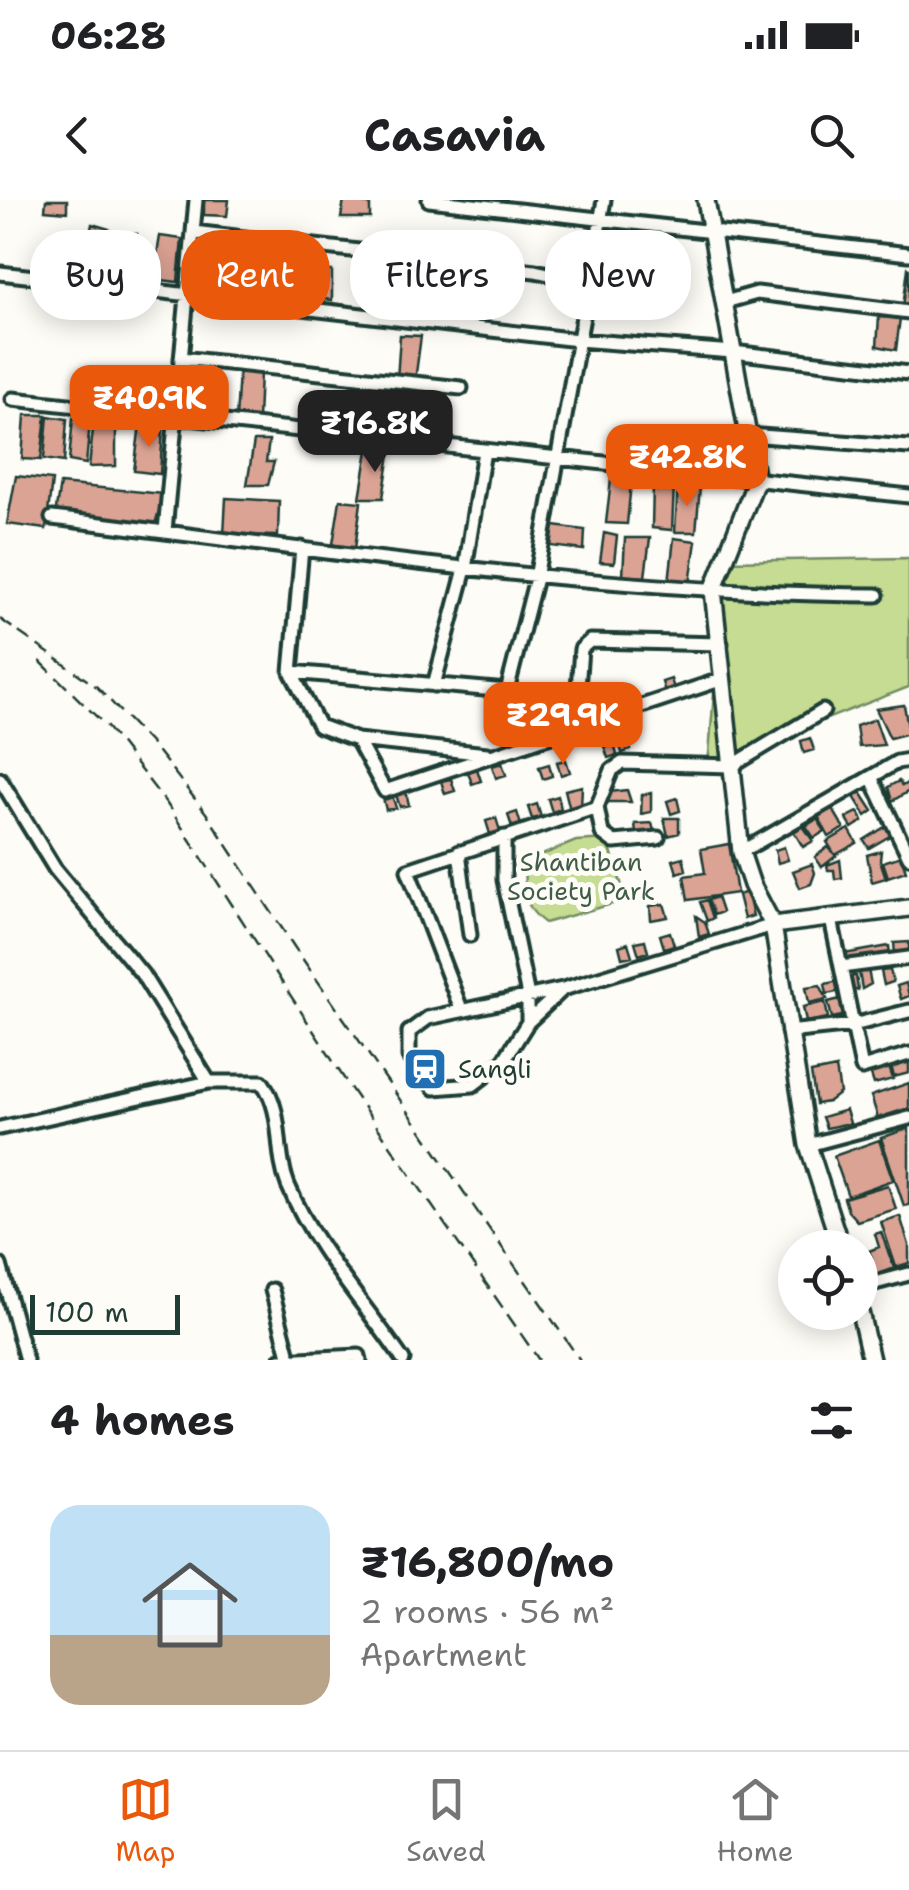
<!DOCTYPE html>
<meta charset="utf-8">
<style>
:root{--surface:#fff;--page:#f2f2f2;--text:#202124;--muted:#757577;--line:#e0e0e0;--accent:#ea580c}
body{margin:0;font-family:"Shantell Sans",sans-serif;background:var(--page);color:var(--text);height:100vh;display:flex;flex-direction:column;font-size:38px;white-space:nowrap}
*{box-sizing:border-box;margin:0}
p{font-size:32px;color:var(--muted)}
.icon{flex:none;width:55px;height:55px;fill:none;stroke:currentColor;stroke-width:2;stroke-linecap:round;stroke-linejoin:round}
.map{position:relative;height:1160px;overflow:hidden}
.side{display:flex;flex-direction:column;background:var(--surface);flex:1}
.side>*{flex:none}
.hud{position:absolute;left:30px;top:30px;width:850px;height:90px;display:flex;gap:20px}
.fabs{position:absolute;left:778px;top:1030px;display:grid;gap:20px}
.fabs a{display:grid;place-items:center;width:100px;height:100px;border-radius:50%;background:var(--surface);box-shadow:0 5px 25px #0003;font-size:50px}
.scale{position:absolute;left:30px;bottom:25px;width:150px;box-sizing:border-box;padding-left:10px;border:5px solid #1f3d34;border-top:0;font-size:28px;line-height:35px;white-space:nowrap;color:#1f3d34;-webkit-text-stroke:8px #fdfcf7;paint-order:stroke}
.price{position:absolute;translate:-50% -85px;padding:0 22px;border-radius:20px;background:var(--accent);color:#fff;font-size:32px;line-height:65px;filter:drop-shadow(0 2px 5px #0008)}
.price::after{content:'';position:absolute;left:50%;top:60px;width:30px;height:22px;margin-left:-15px;background:inherit;clip-path:polygon(0 0,100% 0,50% 100%)}
.price.active{background:#222;color:#fff}
ul{padding:0;list-style:none}
li{display:flex;align-items:center;gap:30px;height:250px;padding:0 50px}
li span{display:grid;place-items:center;flex:none;width:280px;height:200px;border-radius:30px;color:#555}
li>.icon{margin-inline-start:auto}
span .icon{width:120px;height:120px;fill:#fffc;stroke-width:1}
li b{font-size:42px}
h2{display:flex;justify-content:space-between;align-items:center;height:120px;padding:0 50px;font-size:42px}
.pill{padding:0 35px;border-radius:40px;background:var(--surface);box-shadow:0 5px 25px #0003;font-size:35px;line-height:90px}
.pill.active{background:var(--accent);color:#fff}
.status{display:flex;justify-content:space-between;align-items:center;height:70px;padding:0 50px;background:var(--surface);direction:ltr}
.status svg{height:28px;fill:currentColor}
header{display:flex;justify-content:space-between;align-items:center;height:130px;padding:0 50px;background:var(--surface);font-size:45px;font-weight:700}
.dock{display:flex;justify-content:space-around;align-items:center;height:140px;border-top:2px solid var(--line);background:var(--surface);font-size:28px;color:var(--muted)}
.dock a{display:grid;justify-items:center;gap:5px}
.dock .active{color:var(--accent)}
.map>svg:first-child{display:block}
.green{fill:#c5dc92;stroke:#728c63;stroke-width:2.5}
.building{fill:#dba394;stroke:#1f3d34;stroke-width:2.5}
.lines{fill:none;stroke-linecap:round;stroke-linejoin:round}
.minor-casing{stroke:#1f3d34;stroke-width:19}
.major-casing{stroke:#1f3d34;stroke-width:22}
.minor{stroke:#fdfcf7;stroke-width:11}
.major{stroke:#fdfcf7;stroke-width:15}
.rail{stroke:#1f3d34;stroke-width:2.5;stroke-dasharray:15 8;stroke-linecap:butt}
.labels{text-anchor:middle;dominant-baseline:central;stroke-width:10;stroke-linejoin:round;paint-order:stroke}
.park-label{font-size:25px;fill:#405d47;stroke:#fdfcf7}
.poi-label{font-size:25px;fill:#1f3d34;stroke:#fdfcf7;text-anchor:start}
</style>
<div class="status"><b>06:28</b><svg viewBox="0 0 49 12"><path d="M0 12V9h3v3zM5 12V6h3v6zM10 12V3h3v9zM15 12V0h3v12zM26 1h20v11H26zM47 4h2v5h-2z"/></svg></div>
<header><svg class="icon" aria-label="back" viewBox="0 0 24 24"><path d="M15 5l-7 7 7 7"/></svg>Casavia<svg class="icon" aria-label="search" viewBox="0 0 24 24"><circle cx="10" cy="10" r="6"/><path d="M15 15l6 6"/></svg></header>
<div class="map">
<svg width="909" height="1160" viewBox="0 0 909 1160">
<rect width="100%" height="100%" fill="#fdfcf7"/>
<filter id="ink" filterUnits="userSpaceOnUse"><feTurbulence type="fractalNoise" baseFrequency=".01" numOctaves="2"/><feDisplacementMap in="SourceGraphic" scale="20" xChannelSelector="R" yChannelSelector="G"/><feConvolveMatrix kernelMatrix="1 2 1 2 8 2 1 2 1" color-interpolation-filters="sRGB"/></filter>
<g filter="url(#ink)">
<path class="green" d="M 909,358 L 909,487 L 708,565 L 725,361 Z
M 607,639 L 623,689 L 616,703 L 545,723 C 522,707 524,688 525,662 L 576,641 Z"/>
<path class="building" d="M 46,0 L 67,0 L 67,12 L 45,10 Z
M 204,0 L 229,0 L 227,16 L 204,15 Z
M 344,0 L 370,4 L 370,18 L 341,18 Z
M 92,24 L 109,29 L 108,71 L 83,65 Z
M 111,33 L 137,34 L 128,77 L 108,74 Z
M 160,36 L 182,39 L 178,82 L 153,79 Z
M 132,58 L 152,58 L 152,81 L 130,79 Z
M 432,58 L 430,109 L 402,110 L 397,61 Z
M 908,68 L 909,69 L 909,107 L 903,107 Z
M 313,71 L 332,71 L 332,100 L 309,97 Z
M 879,117 L 900,118 L 896,150 L 877,146 Z
M 400,135 L 421,136 L 415,181 L 397,180 Z
M 239,171 L 260,172 L 258,220 L 236,219 Z
M 25,215 L 46,215 L 41,260 L 22,259 Z
M 48,216 L 67,219 L 64,262 L 44,259 Z
M 73,218 L 90,221 L 86,264 L 69,261 Z
M 94,220 L 116,227 L 116,266 L 89,267 Z
M 140,224 L 163,228 L 160,274 L 134,271 Z
M 254,241 L 269,241 L 266,262 L 274,262 L 268,285 L 247,285 Z
M 368,250 L 390,254 L 383,298 L 360,298 Z
M 16,276 L 52,280 L 46,329 L 7,324 Z
M 611,279 L 631,283 L 627,324 L 606,323 Z
M 60,284 L 164,294 L 155,324 L 55,315 Z
M 653,284 L 674,284 L 672,330 L 652,328 Z
M 678,284 L 700,287 L 696,332 L 675,332 Z
M 226,298 L 279,301 L 278,336 L 224,335 Z
M 340,300 L 361,302 L 355,349 L 333,344 Z
M 554,326 L 585,330 L 584,350 L 551,346 Z
M 604,333 L 617,336 L 614,363 L 600,362 Z
M 625,338 L 650,338 L 645,377 L 623,376 Z
M 674,338 L 696,341 L 690,384 L 669,382 Z
M 671,479 L 675,492 L 666,495 L 662,482 Z
M 626,493 L 630,506 L 620,509 L 616,496 Z
M 605,501 L 609,514 L 599,517 L 595,504 Z
M 904,505 L 909,533 L 890,538 L 876,509 Z
M 875,519 L 884,545 L 859,547 L 856,526 Z
M 627,537 L 631,550 L 622,553 L 618,540 Z
M 810,538 L 814,550 L 804,553 L 801,541 Z
M 614,543 L 617,555 L 608,558 L 604,546 Z
M 566,560 L 570,572 L 561,575 L 557,562 Z
M 502,563 L 506,575 L 496,578 L 492,566 Z
M 549,564 L 552,576 L 543,579 L 539,567 Z
M 477,569 L 481,581 L 472,584 L 468,572 Z
M 451,579 L 455,591 L 445,594 L 441,581 Z
M 899,581 L 902,586 L 909,582 L 909,591 L 892,601 L 888,587 Z
M 582,586 L 581,608 L 570,610 L 565,590 Z
M 627,590 L 631,602 L 605,602 L 610,592 Z
M 860,591 L 873,611 L 866,616 L 853,595 Z
M 406,592 L 409,605 L 400,607 L 396,595 Z
M 651,593 L 651,612 L 641,614 L 642,595 Z
M 392,595 L 396,608 L 386,610 L 383,598 Z
M 558,596 L 561,609 L 552,612 L 548,599 Z
M 677,598 L 680,611 L 671,614 L 667,601 Z
M 537,604 L 541,617 L 532,619 L 528,607 Z
M 832,608 L 844,628 L 829,637 L 818,616 Z
M 517,612 L 521,625 L 512,627 L 508,615 Z
M 858,612 L 863,621 L 852,628 L 846,618 Z
M 496,618 L 500,631 L 490,634 L 486,621 Z
M 664,618 L 679,618 L 679,633 L 668,636 Z
M 817,619 L 825,631 L 814,638 L 806,626 Z
M 652,623 L 655,635 L 637,641 L 635,624 Z
M 888,625 L 893,634 L 869,648 L 864,640 Z
M 803,626 L 813,641 L 803,647 L 794,632 Z
M 849,629 L 857,643 L 835,655 L 827,642 Z
M 729,644 L 737,693 L 688,700 L 684,676 L 705,673 L 701,649 Z
M 784,647 L 788,660 L 778,663 L 775,650 Z
M 828,647 L 836,656 L 822,667 L 815,657 Z
M 881,651 L 880,660 L 886,678 L 872,682 L 867,655 Z
M 901,656 L 906,671 L 888,677 L 883,662 Z
M 683,657 L 686,670 L 677,673 L 673,660 Z
M 840,660 L 842,678 L 835,679 L 834,670 L 828,670 L 827,665 Z
M 812,664 L 815,673 L 811,684 L 800,688 L 793,671 Z
M 747,692 L 753,716 L 744,719 L 738,695 Z
M 717,697 L 722,712 L 714,715 L 708,700 Z
M 707,700 L 713,718 L 707,721 L 700,702 Z
M 664,704 L 668,717 L 651,720 L 650,706 Z
M 696,716 L 705,722 L 709,734 L 699,737 Z
M 670,732 L 674,745 L 664,748 L 660,735 Z
M 645,740 L 648,752 L 639,755 L 635,742 Z
M 909,742 L 909,753 L 895,754 L 894,743 Z
M 628,743 L 632,756 L 622,758 L 619,746 Z
M 889,746 L 890,754 L 845,762 L 844,754 Z
M 868,770 L 871,784 L 862,789 L 859,772 Z
M 890,770 L 893,782 L 884,785 L 881,771 Z
M 856,776 L 858,790 L 848,791 L 847,777 Z
M 839,781 L 841,791 L 827,794 L 825,784 Z
M 906,783 L 909,796 L 901,799 L 897,786 Z
M 820,785 L 827,799 L 809,803 L 806,787 Z
M 844,798 L 847,815 L 832,818 L 828,802 Z
M 825,802 L 828,818 L 806,822 L 803,807 Z
M 909,861 L 909,873 L 894,877 L 891,865 Z
M 889,867 L 893,879 L 874,884 L 870,872 Z
M 836,868 L 840,893 L 828,902 L 816,904 L 811,873 Z
M 909,883 L 909,908 L 878,918 L 871,896 Z
M 846,910 L 850,923 L 826,928 L 822,917 Z
M 909,928 L 909,1005 L 904,1006 L 881,938 Z
M 879,940 L 893,980 L 848,996 L 834,956 Z
M 888,985 L 896,1009 L 857,1021 L 848,1011 L 844,998 Z
M 900,1016 L 909,1045 L 909,1063 L 896,1067 L 881,1022 Z
M 881,1032 L 894,1068 L 870,1077 L 864,1061 L 872,1058 L 869,1051 L 879,1047 L 875,1034 Z"/>
<g class="lines">
<defs>
<path id="minor" d="M 429,0 L 909,54
M 604,0 L 536,378 L 507,491 L 291,472 L 319,526 L 357,540 L 385,591 L 723,479
M 193,32 L 535,71 L 589,83
M 0,73 L 578,140 L 733,152 L 909,173
M 725,102 L 757,93 L 909,112
M 181,158 L 461,188
M 13,199 L 909,296
M 748,235 L 909,247
M 52,318 C 326,351 600,393 877,395
M 165,331 L 196,0
M 291,472 L 302,348
M 434,485 L 465,369 L 484,251
M 575,528 L 581,449 L 590,441 L 721,444
M 357,540 L 487,554
M 871,577 L 909,657
M 0,579 L 55,669 L 142,774 L 209,882 L 0,928
M 597,607 L 602,633 L 614,642 L 658,638
M 504,637 L 504,680 L 528,796 L 528,822
M 459,652 L 470,735
M 741,652 L 897,562 L 909,560
M 831,719 L 862,868 L 909,854
M 841,767 L 909,758
M 563,789 L 528,822 L 503,862 L 473,885 L 434,888 L 409,857 L 409,832 L 428,818 L 563,789 L 773,725
M 461,809 L 408,670 L 597,607 L 612,570 L 622,563 L 732,566 L 823,511
M 788,832 L 853,825 L 909,811
M 209,882 L 262,882 C 285,914 274,950 288,985 C 315,1049 365,1104 403,1160
M 808,945 L 909,918
M 0,1065 L 26,1160
M 860,1087 L 909,1074
M 272,1090 L 290,1160
M 280,1160 L 359,1156 L 360,1160"/>
<path id="major" d="M 706,0 L 756,281 L 713,390 L 741,652 L 752,685 L 773,725 L 909,708
M 773,725 L 808,945 L 841,1048
M 860,1112 L 871,1160"/>
</defs>
<use href="#minor" class="minor-casing"/>
<use href="#major" class="major-casing"/>
<use href="#minor" class="minor"/>
<use href="#major" class="major"/>
<path class="rail" d="M 0,419 L 97,487 L 155,548 L 206,613 L 295,748 L 580,1160
M 40,461 L 107,527 L 167,604 L 349,886 L 539,1160"/>
</g>
</g>
<defs>
<symbol id="station-square" viewBox="-11 -11 22 22"><rect x="-9" y="-9" width="18" height="18" rx="4" fill="#1f6fb2" stroke="#fdfcf7"/><path d="M-3-6H3Q5-6 5-4V2Q5 4 3 4L4.5 6H3L1.5 4h-3L-3 6H-4.5L-3 4Q-5 4-5 2V-4Q-5-6-3-6ZM-3.5-4v3h7v-3ZM-3.5 1v1.5H-2V1ZM2 1v1.5H3.5V1Z" fill="#fff"/></symbol>
</defs>
<g fill-rule="evenodd">
<use href="#station-square" x="400" y="844" width="50" height="50"/>
</g>
<g class="labels">
<g class="park-label">
<text x="581" y="662">Shantiban<tspan x="581" dy="29">Society Park</tspan></text>
</g>
<g class="poi-label">
<text x="458" y="869">Sangli</text>
</g>
</g>
</svg>
<div class="fabs">
<a><svg class="icon" aria-label="locate" viewBox="0 0 24 24"><circle cx="12" cy="12" r="6"/><path d="M12 2v4M12 18v4M2 12h4M18 12h4"/></svg></a>
</div>
<div class="scale">100 m</div>
<b class="price" style="left:149px;top:250px">₹40.9K</b>
<b class="price active" style="left:375px;top:275px">₹16.8K</b>
<b class="price" style="left:687px;top:309px">₹42.8K</b>
<b class="price" style="left:563px;top:567px">₹29.9K</b>
<div class="hud">
<a class="pill">Buy</a>
<a class="pill active">Rent</a>
<a class="pill">Filters</a>
<a class="pill">New</a>
</div>
</div>
<section class="side">
<h2>4 homes<svg class="icon" aria-label="filters" viewBox="0 0 24 24"><path d="M4 7h16M4 17h16"/><circle cx="9" cy="7" r="2"/><circle cx="15" cy="17" r="2"/></svg></h2>
<ul>
<li><span style="background:linear-gradient(#bfe0f5 65%,#b9a48a 0)"><svg class="icon" aria-label="home" viewBox="0 0 24 24"><path d="M3 11l9-7 9 7M6 9v11h12V9"/></svg></span><div><b>₹16,800/mo</b><p>2 rooms · 56 m²</p><p>Apartment</p></div></li>
</ul>
</section>
<nav class="dock">
<a class="active"><svg class="icon" aria-label="map" viewBox="0 0 24 24"><path d="M3 6l6-2 6 2 6-2v14l-6 2-6-2-6 2zM9 4v14M15 6v14"/></svg>Map</a>
<a><svg class="icon" aria-label="saved" viewBox="0 0 24 24"><path d="M7 4h10v16l-5-4-5 4z"/></svg>Saved</a>
<a><svg class="icon" aria-label="home" viewBox="0 0 24 24"><path d="M3 11l9-7 9 7M6 9v11h12V9"/></svg>Home</a>
</nav>
